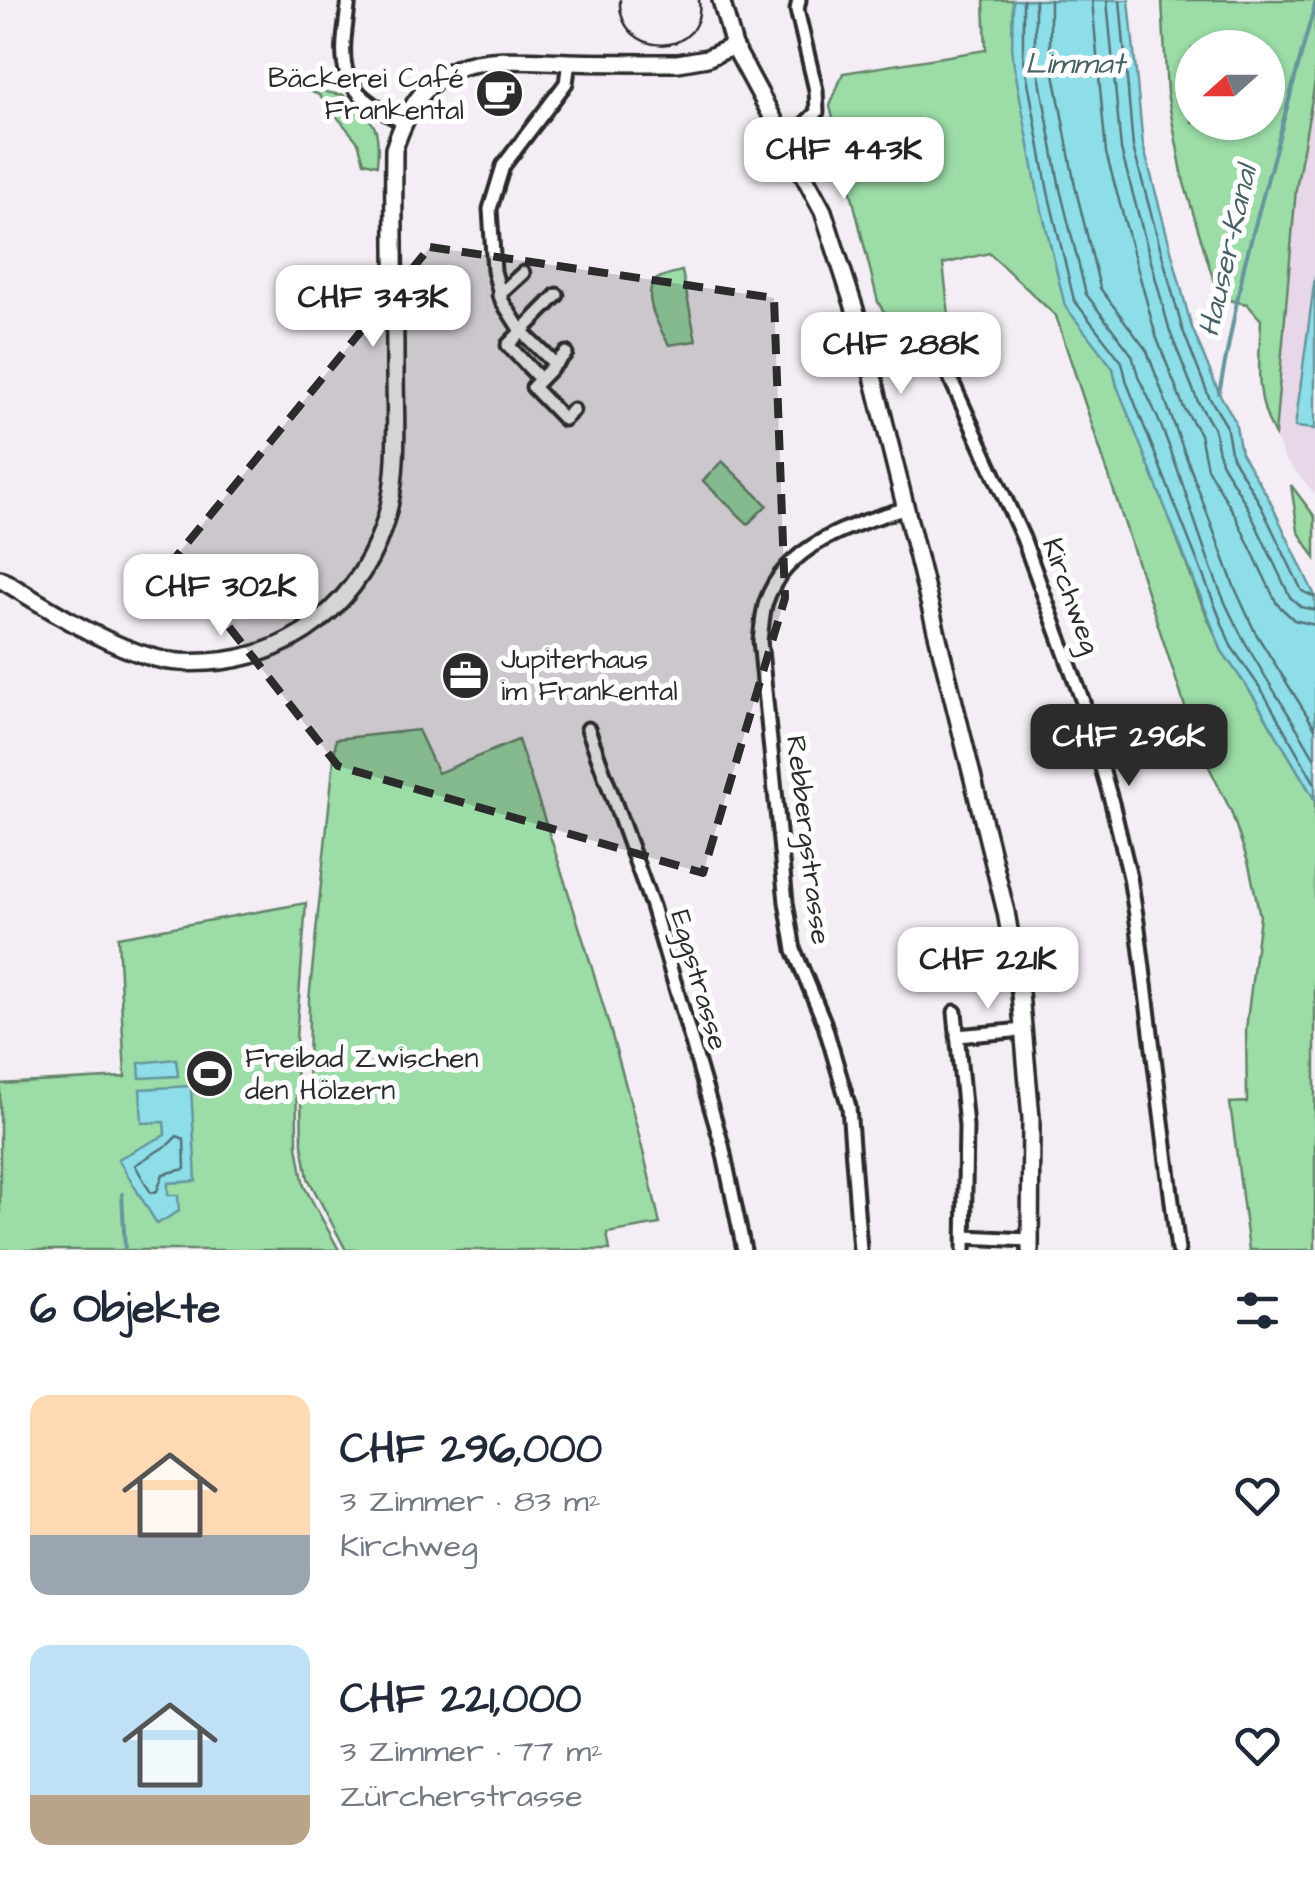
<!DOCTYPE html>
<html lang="de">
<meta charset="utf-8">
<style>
:root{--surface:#fff;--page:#f6f6f7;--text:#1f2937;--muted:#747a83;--accent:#2b2b2b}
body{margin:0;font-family:"Architects Daughter",sans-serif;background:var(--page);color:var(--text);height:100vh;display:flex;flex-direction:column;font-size:38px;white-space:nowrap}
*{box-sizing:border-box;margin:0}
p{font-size:32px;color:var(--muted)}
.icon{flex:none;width:55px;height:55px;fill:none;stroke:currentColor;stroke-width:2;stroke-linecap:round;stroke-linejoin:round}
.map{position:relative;height:1250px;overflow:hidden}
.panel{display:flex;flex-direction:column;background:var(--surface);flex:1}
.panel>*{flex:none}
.needle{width:65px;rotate:249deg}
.buttons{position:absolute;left:1175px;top:30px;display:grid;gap:20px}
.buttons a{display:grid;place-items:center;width:110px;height:110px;border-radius:50%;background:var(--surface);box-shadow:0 2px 8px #0004;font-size:50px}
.price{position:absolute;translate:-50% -85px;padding:0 22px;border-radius:20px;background:#fff;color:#222;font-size:32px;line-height:65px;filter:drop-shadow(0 2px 5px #0008)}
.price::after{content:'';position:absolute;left:50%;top:60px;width:30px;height:22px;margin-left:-15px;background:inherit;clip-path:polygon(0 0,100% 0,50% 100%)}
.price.active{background:var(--accent);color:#fff}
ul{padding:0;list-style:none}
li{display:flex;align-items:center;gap:30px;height:250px;padding:0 30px}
li span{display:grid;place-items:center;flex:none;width:280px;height:200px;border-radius:20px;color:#555}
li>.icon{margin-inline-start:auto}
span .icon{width:120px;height:120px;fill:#fffc;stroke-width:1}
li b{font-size:42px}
h2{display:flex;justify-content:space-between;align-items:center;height:120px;padding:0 30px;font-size:42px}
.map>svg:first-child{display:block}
.built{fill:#e7d7e9}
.green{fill:#9bdca7;stroke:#638469;stroke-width:2.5;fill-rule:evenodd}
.water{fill:#8ddee9;stroke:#66969d;stroke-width:2.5}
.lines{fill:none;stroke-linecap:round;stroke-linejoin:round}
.shore{stroke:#527377;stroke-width:2.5}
.stream{stroke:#66969d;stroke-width:4}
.minor-casing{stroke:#2b2b2b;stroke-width:19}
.secondary-casing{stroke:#2b2b2b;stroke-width:22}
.minor{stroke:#fff;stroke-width:11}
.secondary{stroke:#fff;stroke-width:15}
.tram{stroke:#2b2b2b;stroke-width:2.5}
.marked{fill:#2b2b2b;fill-opacity:0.2;stroke:#2b2b2b;stroke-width:8;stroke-dasharray:20 12;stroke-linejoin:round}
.labels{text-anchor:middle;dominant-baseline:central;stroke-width:10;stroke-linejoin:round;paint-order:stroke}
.poi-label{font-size:28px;fill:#2b2b2b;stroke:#fff;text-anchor:start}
.street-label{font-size:28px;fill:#2b2b2b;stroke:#fff}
.water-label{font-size:30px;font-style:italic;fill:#486164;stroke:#fff}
</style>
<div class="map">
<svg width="1315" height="1250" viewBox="0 0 1315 1250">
<rect width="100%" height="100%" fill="#f4edf5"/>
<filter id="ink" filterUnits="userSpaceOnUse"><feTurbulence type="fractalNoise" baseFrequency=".01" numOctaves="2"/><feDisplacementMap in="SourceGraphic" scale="20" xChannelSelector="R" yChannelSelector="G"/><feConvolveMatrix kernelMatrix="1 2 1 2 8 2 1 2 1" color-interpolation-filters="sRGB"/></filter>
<g filter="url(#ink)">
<path class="built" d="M 1315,82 L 1315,494 L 1284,458 L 1275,435 L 1296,189 Z"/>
<path class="green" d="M 984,0 L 1013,0 L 1012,54 L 1091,337 L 1113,368 L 1117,386 L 1127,404 L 1200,600 L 1222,651 L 1254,697 L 1315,800 L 1315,1250 L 1249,1250 L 1230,1103 L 1247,1102 L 1246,1029 L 1260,916 L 1249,865 L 1231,811 L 1197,743 L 1056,316 L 989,253 L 943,264 L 953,350 L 924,322 L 884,312 L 878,302 L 830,106 L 843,73 L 986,50 Z
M 1162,0 L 1315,0 L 1315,82 L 1296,189 L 1275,435 C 1254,399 1259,360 1261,320 L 1247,304 L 1219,298 L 1184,183 L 1167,93 ZM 1192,48 L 1268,48 L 1268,122 L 1192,122 Z
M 281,76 C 298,81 328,96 342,94 C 373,122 381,121 377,165 L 364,162 L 358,142 L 319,95 L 279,78 Z
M 682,271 L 696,341 L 669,345 C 661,330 643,301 653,283 C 657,276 674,273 682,271 Z
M 722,461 L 767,505 L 748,524 L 703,481 Z
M 1291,485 L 1315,517 L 1315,558 L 1298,531 Z
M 418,730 L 438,773 L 518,740 C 572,900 624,1060 660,1224 L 607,1233 L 610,1250 L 346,1250 L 308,1178 L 302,1144 L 301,1099 L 308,1098 L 309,1000 L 336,739 Z
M 306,903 L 296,1038 L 297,1146 L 304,1186 L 339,1250 L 0,1250 L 0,1084 L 125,1077 L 118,937 Z"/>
<path class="water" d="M 1013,0 L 1129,0 L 1143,145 L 1191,325 L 1219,393 L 1235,421 L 1241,453 L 1268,497 L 1315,596 L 1315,800 L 1254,697 L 1222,651 L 1117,386 L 1113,368 L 1065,306 L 1038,194 L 1012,54 Z
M 1315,277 L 1315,429 L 1295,427 Z
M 176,1059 L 178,1076 L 140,1078 L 139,1063 Z
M 191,1086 L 196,1181 L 168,1183 L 168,1195 L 178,1195 L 179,1211 L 157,1224 L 118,1159 L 165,1135 L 164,1122 L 142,1123 L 140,1089 Z"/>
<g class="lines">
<path class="shore" d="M 1023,0 L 1023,54 L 1048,192 L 1074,300 L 1122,362 L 1127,383 L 1231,646 L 1263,692 L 1315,784
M 1035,0 L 1035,53 L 1060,189 L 1086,294 L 1132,355 L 1139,379 C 1175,445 1192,523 1221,593 C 1245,651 1284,703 1315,759
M 1050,0 L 1050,52 L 1075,186 L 1100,288 L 1147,351 L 1234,586 L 1255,632 L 1315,728
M 1092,0 L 1106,153 L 1156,336 L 1184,408 L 1200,434 L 1207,468 L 1235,515 L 1277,604 L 1294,620 L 1315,625
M 1107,0 L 1121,150 L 1170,332 L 1198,402 L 1214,429 L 1221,462 L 1248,508 L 1290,597 L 1301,607 L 1315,610
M 1120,0 L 1133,147 L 1182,328 L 1209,397 L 1226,425 L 1232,457 L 1259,502 L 1302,591 L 1315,597
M 177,1136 L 184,1139 L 185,1169 L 163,1174 L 157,1191 L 151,1193 L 135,1165 L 169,1144 Z"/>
<path class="stream" d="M 1219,393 L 1244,266 L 1315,4
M 122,1194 L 125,1250"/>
<defs>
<path id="minor" d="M 349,0 C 339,69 336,89 403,122
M 785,137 L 805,124 L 817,112 L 816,90 L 797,10 L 799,0
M 499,295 L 523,273
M 861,328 C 892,326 916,326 938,351 L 1023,538 L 1083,702 L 1112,803 L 1130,877 L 1138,928 L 1178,1250
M 566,353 L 533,387 L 564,419 L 573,410
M 555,364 L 521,331 L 502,301 L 494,271 L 490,209 L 503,166 L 566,83 L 569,62
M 540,379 L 508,345 L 557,295
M 588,729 L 652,906 L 722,1145 L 744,1250
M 955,1012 L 966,1126 L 964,1250
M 957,1036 L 1024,1030
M 965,1237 L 1031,1240
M 860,1250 L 849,1107 L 824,1022 L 794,950 L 786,902 L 760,640 C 762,628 762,614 766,602 C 785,545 853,524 904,509"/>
<path id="secondary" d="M 721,0 L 734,46 L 823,211 L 861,328 L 1006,912 L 1020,993 L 1031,1118 L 1030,1250
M 0,579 C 49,608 99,643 155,658 C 172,663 191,663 208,662 C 305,657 377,586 392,491 C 398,451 395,409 395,369 C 395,296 393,222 394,149 C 426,51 480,58 568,62 C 605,63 641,63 678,63 L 707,58 L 734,46"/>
</defs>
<use href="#minor" class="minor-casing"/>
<use href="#secondary" class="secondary-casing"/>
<use href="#minor" class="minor"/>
<use href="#secondary" class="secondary"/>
<path class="tram" d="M 620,0 C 618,59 706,60 699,0"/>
</g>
</g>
<path class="marked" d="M 430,247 L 774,298 L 785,598 L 703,873 L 338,766 L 175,558 Z"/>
<defs>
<symbol id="cafe-disc" viewBox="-11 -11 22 22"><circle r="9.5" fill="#2b2b2b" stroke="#fff"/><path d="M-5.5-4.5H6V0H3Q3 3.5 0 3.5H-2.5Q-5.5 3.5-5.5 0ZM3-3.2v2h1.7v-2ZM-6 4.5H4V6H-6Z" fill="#fff"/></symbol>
<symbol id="office-disc" viewBox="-11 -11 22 22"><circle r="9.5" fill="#2b2b2b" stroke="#fff"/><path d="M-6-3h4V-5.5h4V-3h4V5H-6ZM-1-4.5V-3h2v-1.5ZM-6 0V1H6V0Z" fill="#fff"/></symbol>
<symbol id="stadium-disc" viewBox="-11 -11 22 22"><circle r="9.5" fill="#2b2b2b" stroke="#fff"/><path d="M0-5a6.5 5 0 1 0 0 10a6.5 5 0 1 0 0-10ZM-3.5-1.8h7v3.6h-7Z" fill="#fff"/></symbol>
</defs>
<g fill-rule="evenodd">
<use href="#cafe-disc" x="472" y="66" width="55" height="55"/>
<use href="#office-disc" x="438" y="648" width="55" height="55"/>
<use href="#stadium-disc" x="182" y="1046" width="55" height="55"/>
</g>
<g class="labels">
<g class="poi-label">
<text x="464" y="78" text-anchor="end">Bäckerei Café<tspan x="464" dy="32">Frankental</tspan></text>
<text x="501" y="659">Jupiterhaus<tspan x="501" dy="32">im Frankental</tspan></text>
<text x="245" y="1058">Freibad Zwischen<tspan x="245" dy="32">den Hölzern</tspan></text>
</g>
<g class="street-label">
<text transform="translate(1071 596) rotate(70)">Kirchweg</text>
<text transform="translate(808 840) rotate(83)">Rebbergstrasse</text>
<text transform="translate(699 980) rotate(74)">Eggstrasse</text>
</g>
<g class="water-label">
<text x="1075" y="64">Limmat</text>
<text transform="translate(1228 251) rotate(-77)">Hauser-Kanal</text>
</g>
</g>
</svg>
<div class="buttons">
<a><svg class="needle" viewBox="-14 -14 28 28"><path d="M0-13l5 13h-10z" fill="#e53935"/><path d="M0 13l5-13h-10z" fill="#747a83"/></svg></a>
</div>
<b class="price" style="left:844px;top:202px">CHF 443K</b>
<b class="price" style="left:373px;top:350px">CHF 343K</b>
<b class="price" style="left:901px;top:397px">CHF 288K</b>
<b class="price" style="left:221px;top:639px">CHF 302K</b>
<b class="price active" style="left:1129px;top:789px">CHF 296K</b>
<b class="price" style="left:988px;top:1012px">CHF 221K</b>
</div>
<section class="panel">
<h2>6 Objekte<svg class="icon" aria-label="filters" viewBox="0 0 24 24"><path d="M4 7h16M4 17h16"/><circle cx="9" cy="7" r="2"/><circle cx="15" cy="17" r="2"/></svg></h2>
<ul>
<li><span style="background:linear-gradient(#ffd9b3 70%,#9aa5b1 0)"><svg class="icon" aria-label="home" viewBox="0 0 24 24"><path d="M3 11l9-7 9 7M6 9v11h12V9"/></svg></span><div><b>CHF 296,000</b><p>3 Zimmer · 83 m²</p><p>Kirchweg</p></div><svg class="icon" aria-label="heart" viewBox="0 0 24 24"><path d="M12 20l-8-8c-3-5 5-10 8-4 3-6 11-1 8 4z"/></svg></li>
<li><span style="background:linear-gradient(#bfe0f5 75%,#b9a48a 0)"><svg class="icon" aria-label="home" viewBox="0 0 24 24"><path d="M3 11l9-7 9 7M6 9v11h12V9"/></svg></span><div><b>CHF 221,000</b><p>3 Zimmer · 77 m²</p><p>Zürcherstrasse</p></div><svg class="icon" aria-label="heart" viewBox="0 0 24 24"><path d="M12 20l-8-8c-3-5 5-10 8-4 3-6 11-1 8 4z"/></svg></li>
</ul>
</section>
